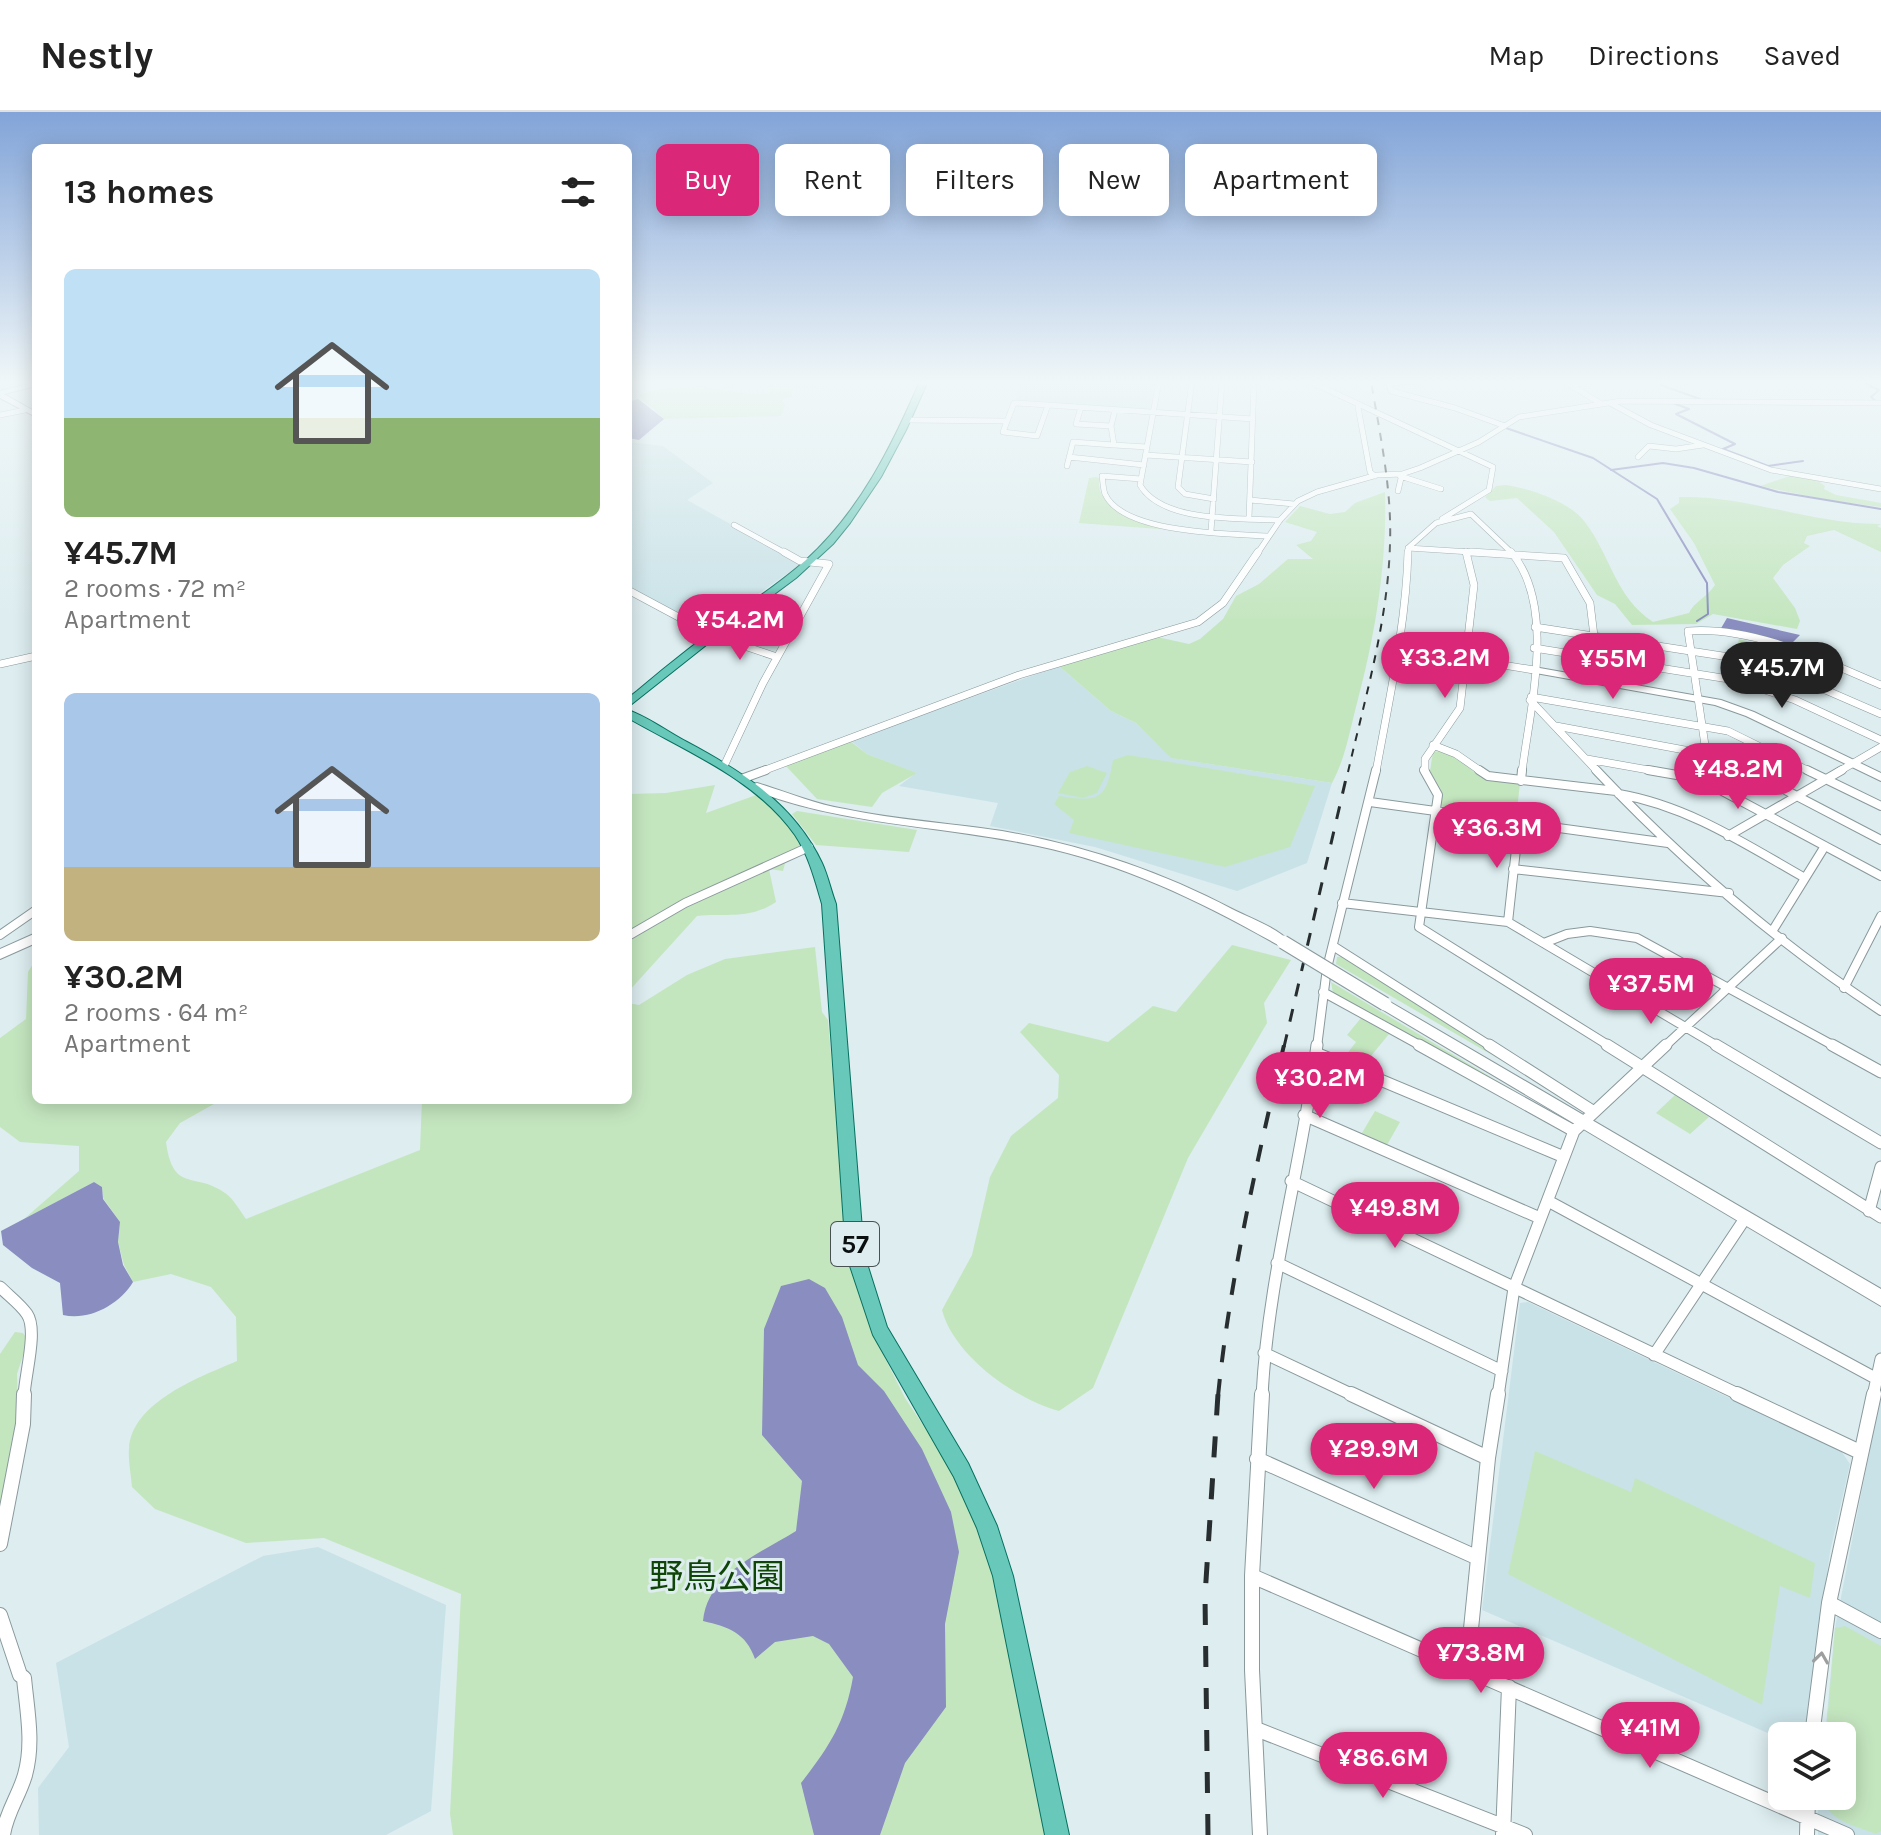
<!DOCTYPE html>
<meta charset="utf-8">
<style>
:root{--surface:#fff;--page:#f6f6f6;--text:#222;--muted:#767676;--line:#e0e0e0;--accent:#db2777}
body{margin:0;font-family:Karla,"Noto Sans JP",sans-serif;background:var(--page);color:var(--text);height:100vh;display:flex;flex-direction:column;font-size:30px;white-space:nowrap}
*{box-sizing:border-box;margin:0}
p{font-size:26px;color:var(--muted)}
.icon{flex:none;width:44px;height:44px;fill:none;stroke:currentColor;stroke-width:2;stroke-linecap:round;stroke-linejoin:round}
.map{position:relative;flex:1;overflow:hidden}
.panel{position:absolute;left:32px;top:32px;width:600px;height:960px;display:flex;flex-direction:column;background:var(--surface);border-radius:12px;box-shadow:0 4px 20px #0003}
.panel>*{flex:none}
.guide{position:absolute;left:656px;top:32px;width:760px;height:72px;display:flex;gap:16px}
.tools{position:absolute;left:1768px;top:1610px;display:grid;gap:16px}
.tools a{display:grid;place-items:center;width:88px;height:88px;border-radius:12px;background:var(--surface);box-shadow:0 4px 20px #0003;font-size:40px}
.price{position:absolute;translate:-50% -68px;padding:0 18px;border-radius:28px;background:var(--accent);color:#fff;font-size:26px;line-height:52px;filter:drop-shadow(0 2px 4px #0008)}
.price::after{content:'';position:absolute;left:50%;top:48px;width:24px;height:18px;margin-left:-12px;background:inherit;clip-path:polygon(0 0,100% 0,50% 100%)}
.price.on{background:#222;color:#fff}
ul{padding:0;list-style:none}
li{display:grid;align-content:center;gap:16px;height:424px;padding:0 32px}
li span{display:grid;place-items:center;height:248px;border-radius:12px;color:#555}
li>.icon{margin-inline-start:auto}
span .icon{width:144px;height:144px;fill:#fffc;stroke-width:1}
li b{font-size:34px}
h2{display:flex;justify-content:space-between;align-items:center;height:96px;padding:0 32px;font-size:34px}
.tag{padding:0 28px;border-radius:12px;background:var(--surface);box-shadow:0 4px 20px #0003;font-size:28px;line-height:72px}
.tag.on{background:var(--accent);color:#fff}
header{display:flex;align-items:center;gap:48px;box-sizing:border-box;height:112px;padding:0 40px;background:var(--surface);border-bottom:2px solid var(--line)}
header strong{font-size:38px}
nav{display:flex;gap:44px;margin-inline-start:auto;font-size:28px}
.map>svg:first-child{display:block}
.built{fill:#c9e2e7}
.green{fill:#c4e6bf}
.water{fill:#898dbf}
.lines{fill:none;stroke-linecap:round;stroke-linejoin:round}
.stream{stroke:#898dbf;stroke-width:2}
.street-far4-casing{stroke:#8a999c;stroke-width:6}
.street-far3-casing{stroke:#8a999c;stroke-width:8}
.street-far2-casing{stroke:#8a999c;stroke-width:10}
.street-far1-casing{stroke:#8a999c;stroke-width:13}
.street-casing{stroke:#8a999c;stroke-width:16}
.secondary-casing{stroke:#8a999c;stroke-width:2}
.primary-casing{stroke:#067060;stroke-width:2}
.street-far4{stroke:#fff;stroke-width:5}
.street-far3{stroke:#fff;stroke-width:7}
.street-far2{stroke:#fff;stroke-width:8}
.street-far1{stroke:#fff;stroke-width:11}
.street{stroke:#fff;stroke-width:14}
.secondary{fill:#fff;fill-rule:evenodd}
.primary{fill:#68c8b9;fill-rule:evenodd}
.rail-far3{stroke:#282e30;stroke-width:2;stroke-dasharray:8 8;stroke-linecap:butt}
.rail-far2{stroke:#282e30;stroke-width:3;stroke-dasharray:13 13;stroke-linecap:butt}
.rail-far1{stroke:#282e30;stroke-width:4;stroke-dasharray:17 17;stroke-linecap:butt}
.rail{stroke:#282e30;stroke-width:5;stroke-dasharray:21 21;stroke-linecap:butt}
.secondary-bridge-casing{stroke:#8a999c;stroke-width:15;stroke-linecap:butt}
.secondary-bridge{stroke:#fff;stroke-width:13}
.oneway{stroke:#9d9f9f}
.labels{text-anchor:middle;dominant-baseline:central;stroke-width:6;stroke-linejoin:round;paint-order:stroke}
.shield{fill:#ddedf0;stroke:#495253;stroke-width:2}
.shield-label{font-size:26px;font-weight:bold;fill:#0a0f10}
.near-park-label{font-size:34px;fill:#104508;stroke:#ddedf0}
</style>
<header>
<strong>Nestly</strong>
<nav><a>Map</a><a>Directions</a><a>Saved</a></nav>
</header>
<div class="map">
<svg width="1881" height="1723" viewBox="0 0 1881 1723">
<rect width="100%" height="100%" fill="#ddedf0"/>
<path class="built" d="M 1021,269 L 1154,269 L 1150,297 L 1015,289 Z
M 628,330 L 663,334 L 713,371 L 687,388 L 799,450 L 798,454 L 709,517 L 628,476 Z
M 1059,554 L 1111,599 L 1136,611 L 1172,646 L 1332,671 L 1307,751 L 1237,779 L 1095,735 L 990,714 L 998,691 L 899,674 L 916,661 L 867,642 L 851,629 Z
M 1528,1190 L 1841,1339 L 1850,1352 L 1830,1440 L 1805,1624 L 1782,1624 L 1782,1627 L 1482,1498 L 1520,1191 Z
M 1881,1280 L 1881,1723 L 1818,1723 L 1818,1684 L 1842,1684 L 1842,1624 L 1825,1624 L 1835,1516 Z
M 318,1435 L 446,1493 L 431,1699 L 386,1723 L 39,1723 L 38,1676 L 69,1635 L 56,1551 L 263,1444 Z"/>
<path class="green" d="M 777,269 L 815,269 L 817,276 L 793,276 L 792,285 L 782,287 L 785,293 L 781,304 L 664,307 L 638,283 L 655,278 L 709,273 L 710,277 C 730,277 749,285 769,281 L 767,274 Z
M 1790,364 L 1817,368 L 1825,374 L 1824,377 L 1836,383 L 1881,391 L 1881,395 L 1827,388 L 1760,374 Z
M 1096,365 L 1099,366 C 1095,406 1157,411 1186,419 L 1079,411 L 1089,366 Z
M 1506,373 C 1528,376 1570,390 1584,409 C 1611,443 1614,484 1653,510 L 1689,501 C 1693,491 1707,485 1715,473 L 1694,431 L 1670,397 L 1679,391 L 1679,385 C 1748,383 1813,413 1881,412 L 1877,414 L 1881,416 L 1881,440 L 1834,418 L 1807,424 L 1804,431 L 1810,434 L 1783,453 L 1773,466 L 1795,496 L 1800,509 L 1797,517 L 1713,502 L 1696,512 L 1632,513 L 1615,492 L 1597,483 L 1554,420 L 1517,386 L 1490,389 L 1485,385 L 1496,374 Z
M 1385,380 C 1387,454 1375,524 1356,595 C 1349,622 1345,647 1332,671 L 1171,646 L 1136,611 L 1111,599 L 1059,554 L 1157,525 L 1189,532 L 1200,527 L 1223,507 L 1236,484 L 1259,472 L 1288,447 L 1313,447 L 1296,433 L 1311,429 L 1317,420 L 1285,410 L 1300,394 L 1330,402 L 1345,400 L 1355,391 Z
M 1739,527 L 1804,545 L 1805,547 L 1791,559 L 1735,544 Z
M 850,629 L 867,642 L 917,661 L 882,681 L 872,695 L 817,687 L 785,653 Z
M 1441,639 L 1459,647 L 1478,663 L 1520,671 L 1516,707 L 1448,698 L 1442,694 L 1441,678 L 1430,659 L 1433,640 Z
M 1128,643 L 1315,674 L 1290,735 L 1225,755 L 1069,721 L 1074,708 L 1054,692 L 1059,684 C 1098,690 1106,689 1113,648 Z
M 1087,654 L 1107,661 L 1097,681 L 1083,686 L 1058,681 L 1070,660 Z
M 715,673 L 706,701 L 759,682 L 797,723 L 801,733 L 788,740 L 783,759 L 769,757 L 776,790 C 749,808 727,801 697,804 L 628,880 L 628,682 L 666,681 Z
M 797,699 L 917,718 L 909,740 L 816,733 L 792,702 Z
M 1232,833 L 1291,848 L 1264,891 L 1267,911 L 1188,1046 L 1093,1276 L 1059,1299 C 1015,1287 954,1244 942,1198 L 972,1143 L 990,1065 L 1011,1024 L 1058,986 L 1059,963 L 1020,920 L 1029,911 L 1108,930 L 1153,894 L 1176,900 Z
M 815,835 L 822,900 L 828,908 L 844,1097 L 855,1171 L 872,1220 L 905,1286 L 947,1349 L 968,1391 L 986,1439 L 1004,1509 L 1046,1723 L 453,1723 L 450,1702 L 461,1482 L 324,1426 L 246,1431 L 155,1397 L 132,1375 C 131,1362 128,1349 129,1337 C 131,1290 202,1264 237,1249 L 236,1205 L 211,1175 L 171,1162 L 133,1170 L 124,1153 L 118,1130 L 120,1110 L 103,1086 L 102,1075 L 94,1070 L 24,1107 L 79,1059 L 79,1034 L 20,1030 L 0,1015 L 0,926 L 26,907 L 28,860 L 36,847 L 36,988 L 221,988 L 180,1011 L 166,1030 C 173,1082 195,1059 225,1081 C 233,1086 240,1099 246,1107 L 420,1038 L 422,988 L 628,988 L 628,891 L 639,893 L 687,863 L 725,847 Z
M 1344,844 L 1571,989 L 1336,852 L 1337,845 Z
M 1628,849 L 1651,863 L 1631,878 L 1608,865 Z
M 1331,870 L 1558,1005 L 1333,881 Z
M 1361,906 L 1389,922 L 1362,955 L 1343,947 L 1356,930 L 1347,923 Z
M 1675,983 L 1709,1005 L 1690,1022 L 1656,1001 Z
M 1375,999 L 1400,1010 L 1387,1033 L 1362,1021 Z
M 15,1220 L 23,1221 L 28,1228 L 17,1262 L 18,1309 L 0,1403 L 0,1242 Z
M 1535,1339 L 1631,1380 L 1635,1366 L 1815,1451 L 1810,1486 L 1780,1474 L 1762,1593 L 1508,1462 Z
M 1845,1514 L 1881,1534 L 1881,1719 L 1876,1722 C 1856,1714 1825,1708 1823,1684 L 1842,1684 L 1842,1624 L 1826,1624 L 1835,1516 Z"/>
<path class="water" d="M 638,287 L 664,307 L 639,328 L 628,326 L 628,290 Z
M 1727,506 L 1800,523 L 1789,534 L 1720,518 Z
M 94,1070 L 102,1075 L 103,1087 L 120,1110 L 118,1130 L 123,1153 L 133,1170 C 119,1193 89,1209 63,1203 L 60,1171 L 32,1156 L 3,1133 L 1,1119 Z
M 809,1167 L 825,1176 L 842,1205 L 858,1253 L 884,1279 L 922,1337 L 951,1400 L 959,1440 L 945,1512 L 946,1595 L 905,1651 L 880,1723 L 814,1723 L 801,1671 C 829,1635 845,1611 853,1565 L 829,1532 L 813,1524 L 775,1530 L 755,1547 C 746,1521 729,1515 703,1509 C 708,1461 759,1442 796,1419 L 802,1369 L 762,1323 L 764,1217 L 781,1174 Z"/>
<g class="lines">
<path class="stream" d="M 1354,269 L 1357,272
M 1660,269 L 1664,270 L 1661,273 L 1700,287
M 1860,269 L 1879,278 L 1871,285 L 1878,291
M 1673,291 L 1689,297 L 1676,302 L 1735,332 L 1723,337 L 1768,354 L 1803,349
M 1503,315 L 1593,346 L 1657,387 L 1707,471 L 1708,502 L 1697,509
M 1611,358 L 1663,351 L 1694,356 L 1778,380 L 1881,397"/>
<defs>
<path id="street-far4" d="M 1159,269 L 1140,373 C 1162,411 1240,406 1280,408
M 1192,269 L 1178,375 L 1185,382 L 1214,387
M 1309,269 L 1493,355 L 1489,378 L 1442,407
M 1421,269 L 1389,271 L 1391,279 L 1455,296 L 1505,314
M 1564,269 L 1600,291
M 1014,291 L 1048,293 L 1037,324 L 1003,320 Z
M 1610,291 L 1651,313 L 1771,358 L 1881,377
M 1048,293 L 1253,307
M 1081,295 L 1076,312 L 1111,314
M 1358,295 L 1370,360 L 1375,364
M 1115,298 L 1111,314 L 1114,333 L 1147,335
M 0,303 L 25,298
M 909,308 L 1007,309
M 1146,343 L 1252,350
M 1069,345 L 1144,353
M 1638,345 L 1649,334 L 1676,337 L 1703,333
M 1067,354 L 1073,330 L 1114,333
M 1400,364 L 1441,377
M 1141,367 L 1102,364 C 1103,369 1103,377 1105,382 C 1123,422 1231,422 1269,424
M 1398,379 L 1402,362
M 1250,388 L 1294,392
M 1249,406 L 1254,269
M 734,413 L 787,442
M 1211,419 L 1222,269
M 1408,436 L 1502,442
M 1257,442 L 1280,408 L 1298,389 L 1317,380 L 1377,363 L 1402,362 L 1420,356 L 1479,330 L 1519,305 L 1621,289 L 1881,291
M 1408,442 L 1408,436 L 1436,411 L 1471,402 L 1513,442"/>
<path id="street-far3" d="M 1471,440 L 1564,446 L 1590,491 L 1594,524
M 1511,440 C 1557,494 1530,595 1522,660
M 628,478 L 712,523 L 777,545
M 1535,515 L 1729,545 L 1791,563 L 1881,602
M 1399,536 L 1534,558
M 1534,536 L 1735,568 L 1795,588 L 1881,628
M 0,552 L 36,544
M 1791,563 L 1811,544
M 1531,585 L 1728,619 L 1811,660
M 1530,588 L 1598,660
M 1556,614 L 1722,645 L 1750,660
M 1433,633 L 1456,642 L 1482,660
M 1587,647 L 1660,660
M 724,654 L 763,571 L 829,452 L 800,449 L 784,440
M 760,660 L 1019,563 L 1198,510 L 1223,491 L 1258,440
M 1376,660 C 1389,587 1406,514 1408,440
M 1425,660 L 1425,647 L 1460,596 L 1474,473 L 1466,440
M 1709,660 L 1688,519 C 1753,514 1822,548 1881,573
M 1838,660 L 1881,635"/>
<path id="street-far2" d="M 1424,658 L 1438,683 L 1419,815 L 1611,935
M 1479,658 L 1488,664 L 1616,679
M 1596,658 C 1681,748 1778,831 1881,899
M 1648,658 L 1700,667 L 1881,764
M 1709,658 L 1711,673
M 1747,658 L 1881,728
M 1807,658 L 1881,694
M 744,666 L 766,658
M 1521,669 L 1522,658
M 1619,682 C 1688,694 1745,732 1805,766
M 1370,690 L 1668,731
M 1728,724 L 1842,658
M 1513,757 L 1729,781
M 1342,791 L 1508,810 L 1719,935
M 1508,810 L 1519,710
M 1773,818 L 1825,734
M 0,823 L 36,798
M 628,824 L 685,791 L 809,735
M 1544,831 L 1567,822 L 1590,819 L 1637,826 L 1836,935
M 1333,834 L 1492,935
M 1844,876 L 1881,804
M 1323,880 L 1423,935
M 1317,935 L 1327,856 L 1376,658
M 1664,935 L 1782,826"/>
<path id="street-far1" d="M 1419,933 L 1574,1019
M 1489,933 L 1594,1000
M 1607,933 L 1881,1105
M 1716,933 L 1881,1031
M 1832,933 L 1881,960
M 1316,941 L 1564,1045
M 1304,1003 L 1540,1106
M 1291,1069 L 1742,1284
M 1548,1089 L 1877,1267
M 1869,1099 L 1881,1055
M 1277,1151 L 1502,1259
M 0,1175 C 9,1184 20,1192 27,1202 C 38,1218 25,1262 24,1284
M 1264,1241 L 1355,1284
M 1654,1243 L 1746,1105
M 1262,1284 C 1268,1165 1302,1051 1317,933
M 1498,1284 L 1514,1176 L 1574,1019 L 1666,933
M 1873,1284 L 1881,1247"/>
<path id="street" d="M 1351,1282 L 1488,1346
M 1737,1282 L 1860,1340
M 1257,1347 L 1476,1445
M 0,1432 L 23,1312 L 24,1282
M 1252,1464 L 1847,1723
M 1829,1491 L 1881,1519
M 0,1503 L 20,1563 L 24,1566 C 27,1598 34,1631 25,1663 C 19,1684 6,1701 3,1723
M 1467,1557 L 1488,1346 L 1498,1282
M 1256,1617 L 1525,1723
M 1812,1624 L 1829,1491 L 1874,1282
M 1260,1723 L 1252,1558 L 1252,1464 L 1262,1282
M 1503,1723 L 1509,1575
M 1807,1723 L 1808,1684"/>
<path id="secondary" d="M 36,270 L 36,274 L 4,282 L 36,300 L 36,305 L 0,286 L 0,279 Z
M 1534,555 L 1721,588 L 1754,600 L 1881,661 L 1881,669 L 1746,604 L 1715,593 L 1530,560 L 1529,558 Z
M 757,671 C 787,680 814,692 845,697 C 897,708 950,711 1002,719 C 1082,733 1160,759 1232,797 C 1250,806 1276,815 1290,830 L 1283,835 L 1278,833 C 1202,790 1124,752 1038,734 C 942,713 845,714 753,678 L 753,672 Z
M 36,821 L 36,831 L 0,847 L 0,837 Z
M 1385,887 L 1881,1177 L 1881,1194 L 1380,896 L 1378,892 Z"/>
<path id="primary" d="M 920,269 L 928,269 L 906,318 L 881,365 L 850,411 L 833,432 L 796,466 L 710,530 L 628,595 L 628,586 L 637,579 C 670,551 703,525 738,500 C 761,483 785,467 806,448 C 860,399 892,334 920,269 Z
M 628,598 C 648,605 668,620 687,630 C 743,660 794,692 822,751 C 828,764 831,779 836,792 L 864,1142 L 887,1215 L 968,1351 L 997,1414 L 1013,1464 L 1069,1723 L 1045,1723 L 993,1464 L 977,1416 L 954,1365 L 873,1223 L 846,1142 L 822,792 C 815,768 809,744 795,723 C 756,667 685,639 628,606 Z"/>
</defs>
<use href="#street-far4" class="street-far4-casing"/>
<use href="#street-far3" class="street-far3-casing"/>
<use href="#street-far2" class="street-far2-casing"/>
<use href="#street-far1" class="street-far1-casing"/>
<use href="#street" class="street-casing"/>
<use href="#secondary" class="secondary-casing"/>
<use href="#primary" class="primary-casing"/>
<use href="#street-far4" class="street-far4"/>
<use href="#street-far3" class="street-far3"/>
<use href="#street-far2" class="street-far2"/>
<use href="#street-far1" class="street-far1"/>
<use href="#street" class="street"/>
<use href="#secondary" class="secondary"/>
<use href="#primary" class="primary"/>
<path class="rail-far3" d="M 1348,660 C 1365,586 1388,509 1390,432 C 1392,377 1380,323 1371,269"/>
<path class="rail-far2" d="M 1284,935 L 1348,658"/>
<path class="rail-far1" d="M 1218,1284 C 1230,1165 1257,1050 1284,933"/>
<path class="rail" d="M 1208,1723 L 1205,1484 L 1218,1282"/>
<defs>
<path id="secondary-bridge" d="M 1283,830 L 1385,892"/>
</defs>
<use href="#secondary-bridge" class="secondary-bridge-casing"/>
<use href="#secondary-bridge" class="secondary-bridge"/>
</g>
<defs><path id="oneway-chevron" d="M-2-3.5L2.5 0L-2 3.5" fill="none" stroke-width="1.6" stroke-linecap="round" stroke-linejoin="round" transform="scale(2)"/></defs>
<use class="oneway" href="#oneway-chevron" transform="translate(1821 1546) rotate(-82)"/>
<linearGradient id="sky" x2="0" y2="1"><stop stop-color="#82a4d8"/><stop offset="0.53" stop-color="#f0f7f8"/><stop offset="1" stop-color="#f0f7f8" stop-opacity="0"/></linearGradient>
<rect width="1881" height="510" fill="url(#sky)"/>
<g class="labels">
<rect class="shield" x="831" y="1110" width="48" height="44" rx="6"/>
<g class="shield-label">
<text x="855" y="1132">57</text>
</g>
<g class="near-park-label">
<text x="717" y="1465">野鳥公園</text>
</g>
</g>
</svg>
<div class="tools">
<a><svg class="icon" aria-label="layers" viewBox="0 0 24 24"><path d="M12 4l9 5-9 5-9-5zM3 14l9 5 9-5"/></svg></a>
</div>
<b class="price" style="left:740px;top:550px">¥54.2M</b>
<b class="price" style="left:1445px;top:588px">¥33.2M</b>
<b class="price" style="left:1613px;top:589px">¥55M</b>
<b class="price on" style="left:1782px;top:598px">¥45.7M</b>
<b class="price" style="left:1738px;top:699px">¥48.2M</b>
<b class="price" style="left:1497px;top:758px">¥36.3M</b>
<b class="price" style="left:1651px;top:914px">¥37.5M</b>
<b class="price" style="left:1320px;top:1008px">¥30.2M</b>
<b class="price" style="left:1395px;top:1138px">¥49.8M</b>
<b class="price" style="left:1374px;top:1379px">¥29.9M</b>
<b class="price" style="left:1481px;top:1583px">¥73.8M</b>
<b class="price" style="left:1650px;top:1658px">¥41M</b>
<b class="price" style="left:1383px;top:1688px">¥86.6M</b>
<div class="guide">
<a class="tag on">Buy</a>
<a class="tag">Rent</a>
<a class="tag">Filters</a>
<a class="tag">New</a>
<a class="tag">Apartment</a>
</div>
<section class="panel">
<h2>13 homes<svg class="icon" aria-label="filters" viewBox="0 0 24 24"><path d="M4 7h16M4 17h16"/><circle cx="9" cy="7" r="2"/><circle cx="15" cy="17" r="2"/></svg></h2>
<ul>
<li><span style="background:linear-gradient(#bfe0f5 60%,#8fb573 0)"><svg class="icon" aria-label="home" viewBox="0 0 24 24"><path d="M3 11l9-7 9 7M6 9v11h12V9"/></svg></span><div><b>¥45.7M</b><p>2 rooms · 72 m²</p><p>Apartment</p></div></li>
<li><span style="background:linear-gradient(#a9c7e8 70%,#c2b280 0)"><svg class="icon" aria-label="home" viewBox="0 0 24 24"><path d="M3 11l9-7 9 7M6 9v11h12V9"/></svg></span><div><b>¥30.2M</b><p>2 rooms · 64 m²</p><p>Apartment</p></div></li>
</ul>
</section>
</div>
